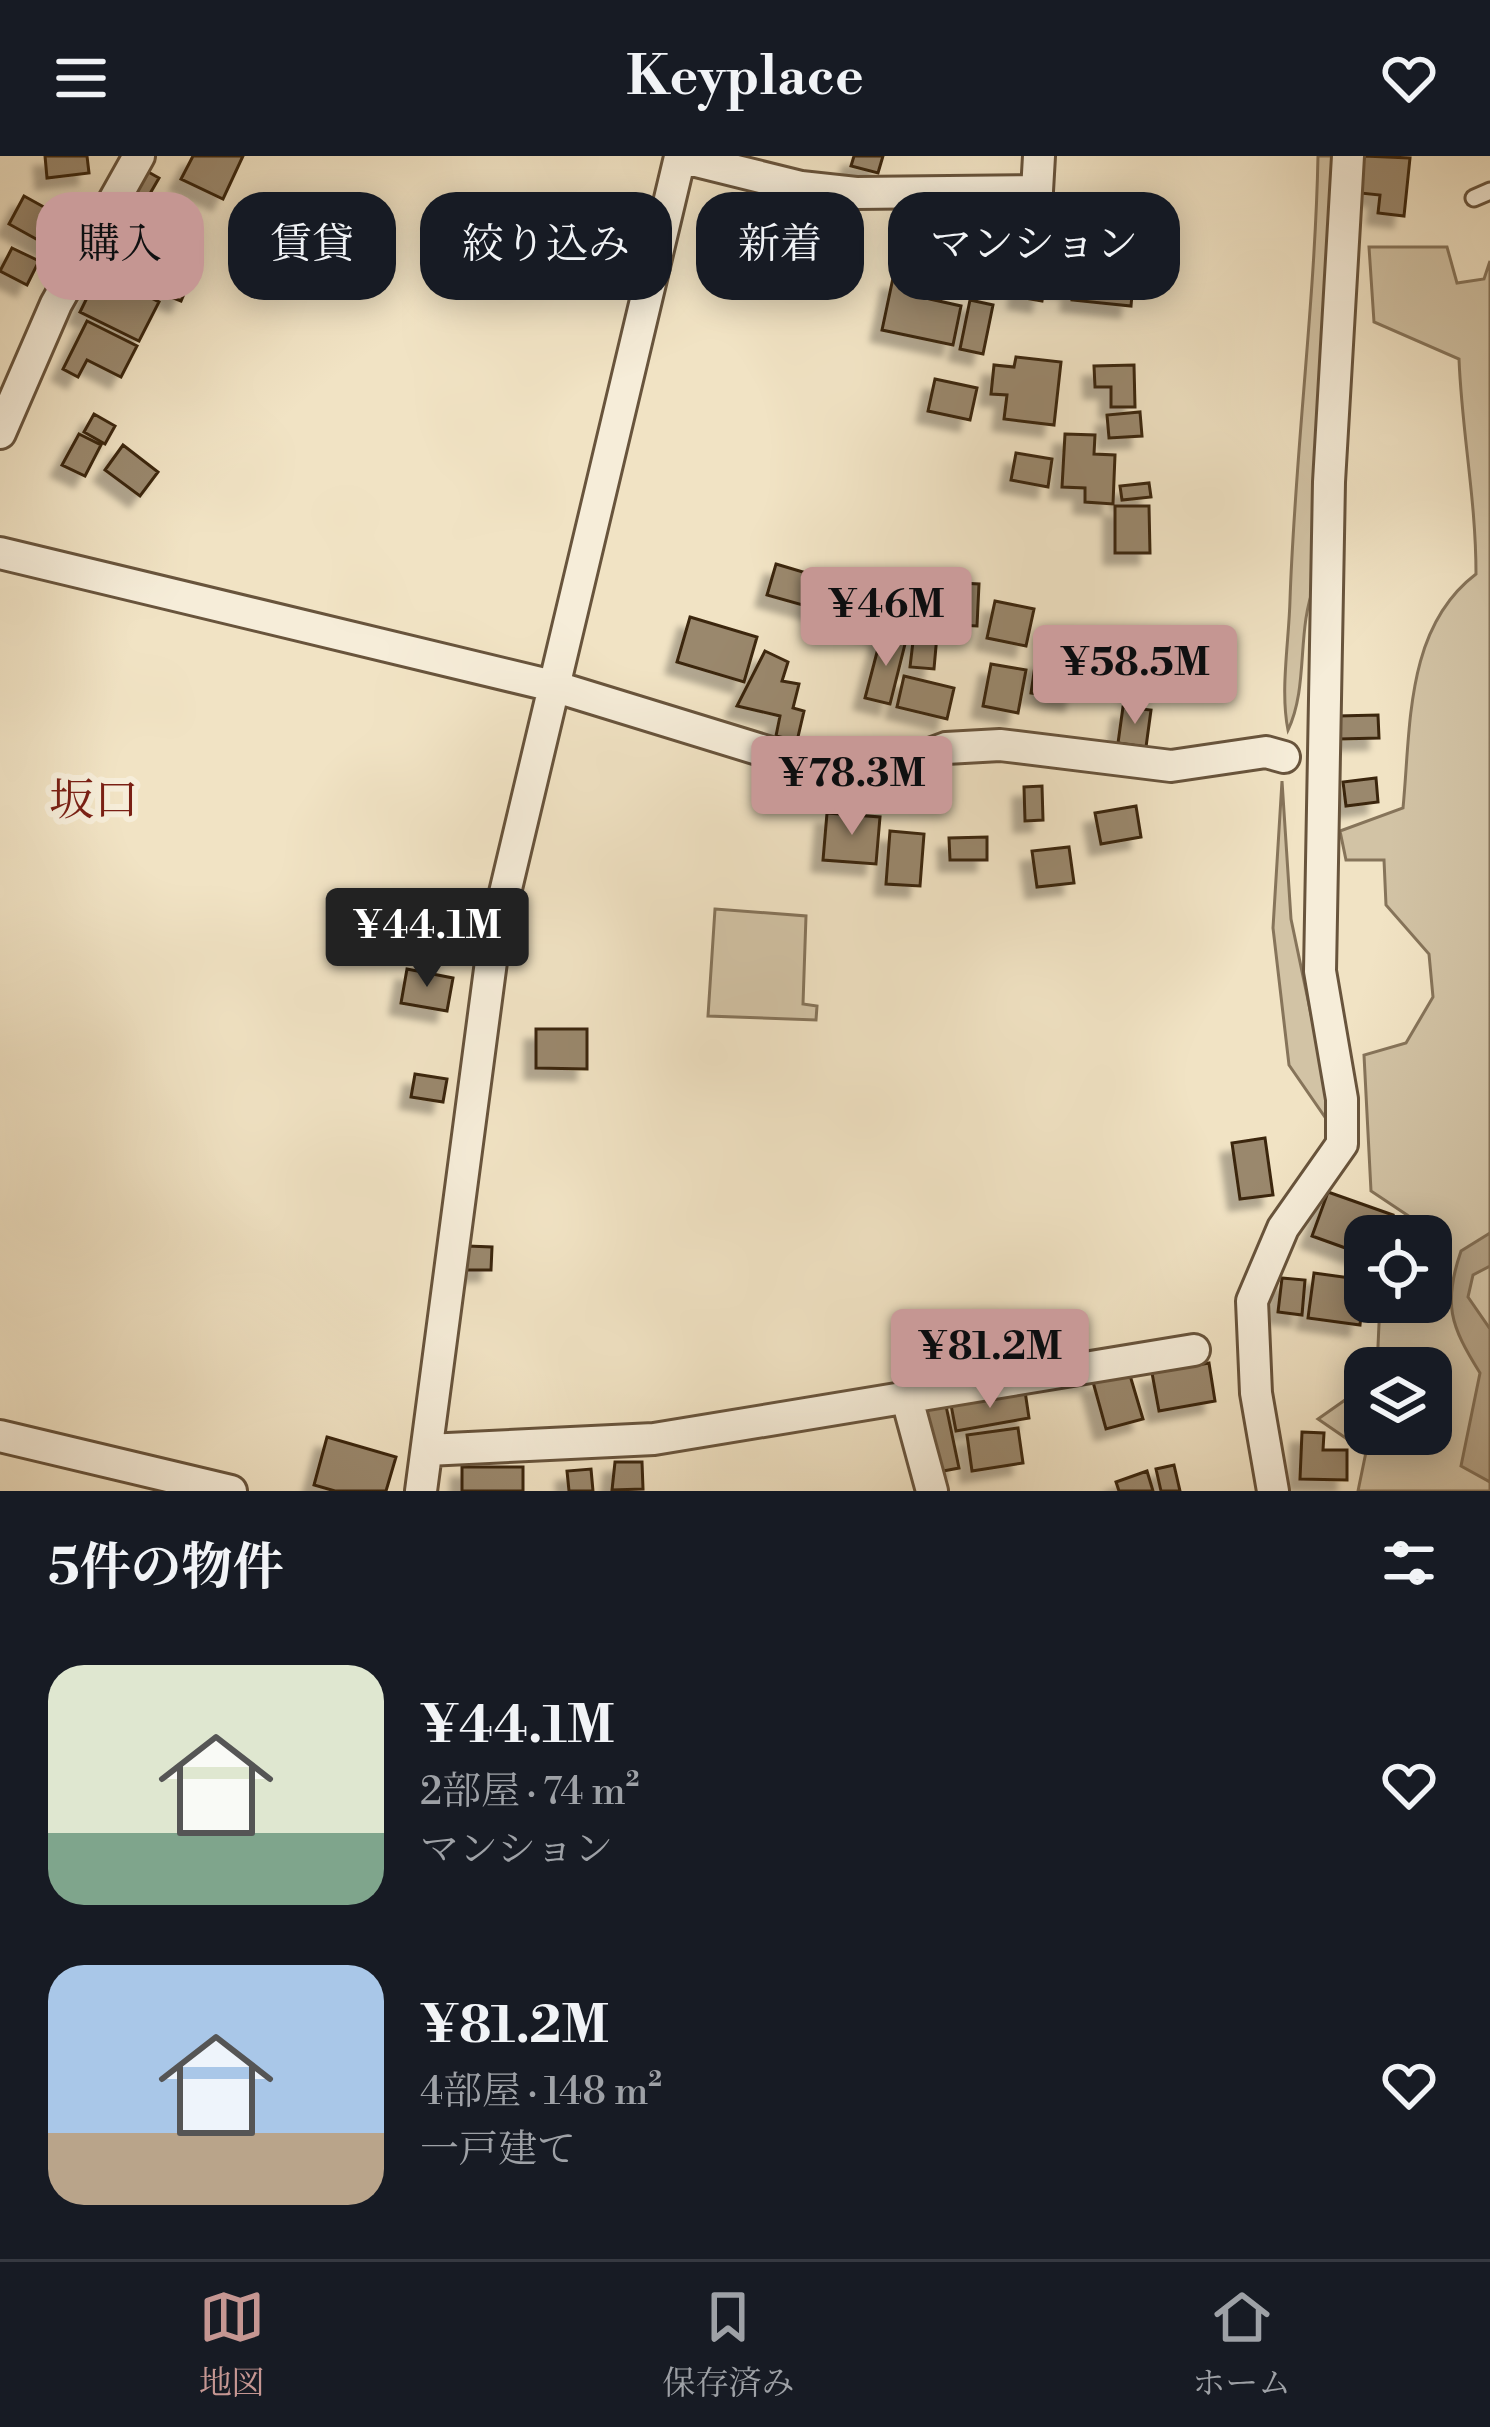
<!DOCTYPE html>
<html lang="ja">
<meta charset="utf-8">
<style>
:root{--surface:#171b24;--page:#20242c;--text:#f1f3f6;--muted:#9ea1a6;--line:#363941;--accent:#c59692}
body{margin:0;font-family:"Libre Bodoni","Noto Serif JP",serif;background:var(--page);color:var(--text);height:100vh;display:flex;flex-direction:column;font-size:45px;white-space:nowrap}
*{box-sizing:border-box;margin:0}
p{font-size:39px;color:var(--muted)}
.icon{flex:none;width:66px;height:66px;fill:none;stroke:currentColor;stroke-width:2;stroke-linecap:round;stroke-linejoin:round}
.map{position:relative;height:1335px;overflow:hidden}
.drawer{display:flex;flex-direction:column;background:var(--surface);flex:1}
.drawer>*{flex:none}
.banner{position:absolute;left:36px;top:36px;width:1419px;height:108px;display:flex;gap:24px}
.controls{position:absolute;left:1344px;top:1059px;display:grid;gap:24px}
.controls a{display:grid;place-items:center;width:108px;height:108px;border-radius:24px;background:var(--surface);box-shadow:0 6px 30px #0003;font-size:60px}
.price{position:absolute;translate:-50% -102px;padding:0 27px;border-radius:12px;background:var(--accent);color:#111;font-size:39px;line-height:78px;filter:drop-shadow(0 3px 6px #0008)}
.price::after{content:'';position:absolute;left:50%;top:72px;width:36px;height:27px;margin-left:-18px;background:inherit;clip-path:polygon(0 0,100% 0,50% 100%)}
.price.active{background:#222;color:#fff}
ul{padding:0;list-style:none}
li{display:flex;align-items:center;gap:36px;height:300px;padding:0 48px}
li span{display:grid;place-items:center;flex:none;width:336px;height:240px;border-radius:36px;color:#555}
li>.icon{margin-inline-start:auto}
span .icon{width:144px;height:144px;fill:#fffc;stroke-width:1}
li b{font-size:51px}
h2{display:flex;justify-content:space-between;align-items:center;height:144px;padding:0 48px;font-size:51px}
.pill{padding:0 42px;border-radius:36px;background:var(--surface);box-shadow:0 6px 30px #0003;font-size:42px;line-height:108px}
.pill.active{background:var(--accent);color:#111}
header{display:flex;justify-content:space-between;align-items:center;height:156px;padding:0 48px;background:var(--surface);font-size:54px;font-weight:700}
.tabs{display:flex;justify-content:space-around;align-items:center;height:168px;border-top:3px solid var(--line);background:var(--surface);font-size:33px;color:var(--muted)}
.tabs a{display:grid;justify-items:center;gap:6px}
.tabs .active{color:var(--accent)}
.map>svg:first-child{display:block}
.green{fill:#d2c3a5;stroke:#86745a;stroke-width:3}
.water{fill:#b3a286;stroke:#837056;stroke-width:3}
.building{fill:#9a886d;stroke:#3b250e;stroke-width:3;filter:url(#shadow)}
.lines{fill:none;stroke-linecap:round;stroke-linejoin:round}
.service-casing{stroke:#68543c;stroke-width:21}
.minor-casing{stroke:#68543c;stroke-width:36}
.service{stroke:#f6edd9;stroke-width:15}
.minor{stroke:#f6edd9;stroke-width:30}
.labels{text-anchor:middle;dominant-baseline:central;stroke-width:12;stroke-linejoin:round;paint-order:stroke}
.neighbourhood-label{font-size:45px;fill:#7a1f14;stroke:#f6edd9}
</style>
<header><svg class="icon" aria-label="menu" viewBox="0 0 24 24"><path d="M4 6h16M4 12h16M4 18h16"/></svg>Keyplace<svg class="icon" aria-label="heart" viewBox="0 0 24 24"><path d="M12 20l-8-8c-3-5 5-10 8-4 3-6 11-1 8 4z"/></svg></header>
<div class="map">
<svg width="1490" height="1335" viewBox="0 0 1490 1335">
<defs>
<filter id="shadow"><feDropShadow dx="-11" dy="11" stdDeviation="3" flood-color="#0004"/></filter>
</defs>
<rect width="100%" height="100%" fill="#f1e3c4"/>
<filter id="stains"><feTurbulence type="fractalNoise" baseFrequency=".00167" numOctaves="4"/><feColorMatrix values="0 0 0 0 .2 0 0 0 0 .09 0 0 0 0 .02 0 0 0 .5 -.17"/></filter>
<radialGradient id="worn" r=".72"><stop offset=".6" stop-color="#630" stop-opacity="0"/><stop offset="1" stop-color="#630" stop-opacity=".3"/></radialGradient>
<path class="green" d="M 1318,0 L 1336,0 L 1315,428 C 1296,474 1309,530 1288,574 C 1280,535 1289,485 1290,444 C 1295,296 1315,148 1318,0 Z
M 1369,91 L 1447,91 L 1457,127 L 1484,123 L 1490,105 L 1490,1335 L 1358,1335 L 1366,1296 L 1318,1263 L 1365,1230 L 1365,1278 L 1431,1278 L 1431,1212 L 1377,1212 L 1380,1146 L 1431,1146 L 1431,1080 L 1421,1080 L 1419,1067 L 1371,1035 L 1364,899 L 1406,887 L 1433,841 L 1429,798 L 1386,749 L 1384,704 L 1346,704 L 1340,675 L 1403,652 C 1411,570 1405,472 1476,418 C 1476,343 1462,278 1459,203 L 1374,166 Z
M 1282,625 L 1291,763 L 1329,944 L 1327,964 L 1289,909 L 1273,772 Z
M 715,753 L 806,760 L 803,848 L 817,850 L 816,864 L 708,860 Z"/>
<path class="water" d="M 1490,1077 L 1490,1110 L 1473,1119 L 1468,1141 L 1490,1173 L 1490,1326 L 1461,1310 L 1480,1217 C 1450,1169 1443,1148 1461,1095 Z"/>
<path class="building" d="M 45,0 L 87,0 L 89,17 L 47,22 Z
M 193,0 L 243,0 L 223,43 L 181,23 Z
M 854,0 L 883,0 L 878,17 L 851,10 Z
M 1364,0 L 1410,2 L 1404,60 L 1378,57 L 1380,39 L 1360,37 Z
M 143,13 L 159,22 L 125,81 L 109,71 Z
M 24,40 L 71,66 L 56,94 L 9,68 Z
M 144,64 L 170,77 L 156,104 L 130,91 Z
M 1028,78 L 1050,82 L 1043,122 L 1021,118 Z
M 1056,83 L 1076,85 L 1071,130 L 1050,127 Z
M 12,92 L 39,105 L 27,129 L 0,115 Z
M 171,96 L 197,107 L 181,145 L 168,140 L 171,132 L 159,127 Z
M 1077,101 L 1125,107 L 1121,137 L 1132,138 L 1131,150 L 1072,144 Z
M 117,113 L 138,124 L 134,133 L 159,146 L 139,185 L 80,156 L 99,117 L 112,123 Z
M 893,122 L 933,131 L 930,143 L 961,150 L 953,189 L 882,174 Z
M 1022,124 L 1045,128 L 1042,145 L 1019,141 Z
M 970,144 L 993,149 L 983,198 L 960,193 Z
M 87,165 L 137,190 L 121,221 L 87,204 L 78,221 L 63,213 Z
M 1016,201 L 1061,206 L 1054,269 L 1004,263 L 1007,239 L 991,238 L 994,209 L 1014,211 Z
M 1134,209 L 1135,251 L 1111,251 L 1111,231 L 1095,231 L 1094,210 Z
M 935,223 L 977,232 L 970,264 L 928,255 Z
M 1140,256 L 1142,280 L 1109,282 L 1107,259 Z
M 94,258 L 115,270 L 105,288 L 84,276 Z
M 79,278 L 101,289 L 85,320 L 62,309 Z
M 1065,278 L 1095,279 L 1094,298 L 1115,299 L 1113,348 L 1085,346 L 1085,332 L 1062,331 Z
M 123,289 L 158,316 L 140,340 L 105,314 Z
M 1016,297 L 1052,303 L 1048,331 L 1011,324 Z
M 1149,327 L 1151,341 L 1122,344 L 1120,330 Z
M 1115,350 L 1149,350 L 1150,397 L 1115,397 Z
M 776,408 L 840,427 L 831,457 L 767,439 Z
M 844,424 L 889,437 L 878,476 L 832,463 Z
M 960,427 L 979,428 L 977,470 L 958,469 Z
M 995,445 L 1034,453 L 1026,490 L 987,482 Z
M 690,461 L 757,481 L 744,526 L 677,506 Z
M 882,477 L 906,484 L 890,548 L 865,542 Z
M 914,477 L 937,479 L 934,513 L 910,511 Z
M 765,495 L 788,506 L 782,525 L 799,528 L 793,552 L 804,555 L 797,585 L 776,580 L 780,560 L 737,550 Z
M 1036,503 L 1081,510 L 1075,544 L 1031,537 Z
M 991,508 L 1026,514 L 1018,557 L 983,550 Z
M 904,520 L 954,532 L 947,563 L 897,551 Z
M 1123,551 L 1151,554 L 1146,591 L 1118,587 Z
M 1378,559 L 1379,582 L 1339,583 L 1338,560 Z
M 1376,622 L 1378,646 L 1346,650 L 1343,626 Z
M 1042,630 L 1043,664 L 1025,665 L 1024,631 Z
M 1136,650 L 1141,681 L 1101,688 L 1095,657 Z
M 827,657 L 880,661 L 876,708 L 823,704 Z
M 890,675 L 924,678 L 920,730 L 886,728 Z
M 987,681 L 987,704 L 950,704 L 949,682 Z
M 1069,691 L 1074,727 L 1037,731 L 1032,695 Z
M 407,813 L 453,822 L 447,855 L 401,847 Z
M 536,873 L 587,873 L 587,913 L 536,912 Z
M 415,918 L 447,923 L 443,946 L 411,941 Z
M 1265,982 L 1273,1039 L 1240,1043 L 1232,987 Z
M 1328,1036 L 1393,1059 L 1386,1080 L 1365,1080 L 1365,1099 L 1312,1080 Z
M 467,1090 L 492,1091 L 491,1114 L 466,1114 Z
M 1314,1117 L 1365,1124 L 1360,1169 L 1308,1162 Z
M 1282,1122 L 1305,1124 L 1302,1159 L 1278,1156 Z
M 1209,1207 L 1215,1245 L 1159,1255 L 1152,1217 Z
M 1129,1216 L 1143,1263 L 1106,1273 L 1093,1226 Z
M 1025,1235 L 1029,1262 L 956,1275 L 951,1249 Z
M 945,1245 L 959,1312 L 933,1317 L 919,1250 Z
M 1018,1272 L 1023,1307 L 972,1315 L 967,1279 Z
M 1302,1276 L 1324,1277 L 1323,1294 L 1347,1294 L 1347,1324 L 1300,1323 Z
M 327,1281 L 396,1301 L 386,1335 L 335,1335 L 314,1329 Z
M 615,1306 L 642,1306 L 643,1333 L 612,1334 Z
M 1174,1309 L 1180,1335 L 1161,1335 L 1156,1313 Z
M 462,1311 L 523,1311 L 523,1335 L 462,1335 Z
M 591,1313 L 593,1335 L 569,1335 L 567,1315 Z
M 1147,1315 L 1153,1335 L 1119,1335 L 1116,1326 Z"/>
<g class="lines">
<defs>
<path id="service" d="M 1474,42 L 1490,35"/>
<path id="minor" d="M 0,277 L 56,148 L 139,0
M 0,397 L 553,530 L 810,609 L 882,616 L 946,592 L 1000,589 L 1171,610 L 1266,596 L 1284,601
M 907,1243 L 932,1335
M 0,1280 L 231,1335
M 427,1294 L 654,1283 L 1194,1194
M 421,1335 L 494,783 L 680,1 L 801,31 L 856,37 L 1037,35 L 1039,0
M 1273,1335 L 1256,1237 L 1252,1145 L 1283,1072 L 1342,988 L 1342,943 L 1320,815 L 1329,326 L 1348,0"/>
</defs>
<use href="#service" class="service-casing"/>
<use href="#minor" class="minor-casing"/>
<use href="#service" class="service"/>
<use href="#minor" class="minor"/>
</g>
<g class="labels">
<g class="neighbourhood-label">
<text x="94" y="645">坂口</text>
</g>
</g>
<rect width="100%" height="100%" filter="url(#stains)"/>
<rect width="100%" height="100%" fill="url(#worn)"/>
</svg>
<div class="controls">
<a><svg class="icon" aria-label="locate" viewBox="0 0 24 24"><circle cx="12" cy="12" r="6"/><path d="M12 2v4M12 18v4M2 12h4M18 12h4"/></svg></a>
<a><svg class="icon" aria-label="layers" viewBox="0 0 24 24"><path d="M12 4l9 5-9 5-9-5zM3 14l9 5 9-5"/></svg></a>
</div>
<b class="price" style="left:886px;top:513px">¥46M</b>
<b class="price" style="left:1135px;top:571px">¥58.5M</b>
<b class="price" style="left:852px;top:682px">¥78.3M</b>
<b class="price active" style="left:427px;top:834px">¥44.1M</b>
<b class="price" style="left:990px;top:1255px">¥81.2M</b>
<div class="banner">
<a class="pill active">購入</a>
<a class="pill">賃貸</a>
<a class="pill">絞り込み</a>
<a class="pill">新着</a>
<a class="pill">マンション</a>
</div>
</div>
<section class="drawer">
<h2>5件の物件<svg class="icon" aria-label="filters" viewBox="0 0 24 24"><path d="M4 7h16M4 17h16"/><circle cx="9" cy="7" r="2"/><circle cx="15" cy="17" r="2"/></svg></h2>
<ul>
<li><span style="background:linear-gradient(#dfe7d0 70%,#7fa58c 0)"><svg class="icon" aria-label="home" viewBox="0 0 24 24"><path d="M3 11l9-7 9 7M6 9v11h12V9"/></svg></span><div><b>¥44.1M</b><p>2部屋 · 74 m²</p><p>マンション</p></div><svg class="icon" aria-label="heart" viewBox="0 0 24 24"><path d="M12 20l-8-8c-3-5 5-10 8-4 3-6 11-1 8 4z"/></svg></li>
<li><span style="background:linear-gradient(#a9c7e8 70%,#b9a48a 0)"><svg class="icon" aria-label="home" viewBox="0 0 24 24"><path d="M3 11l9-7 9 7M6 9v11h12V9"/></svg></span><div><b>¥81.2M</b><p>4部屋 · 148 m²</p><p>一戸建て</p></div><svg class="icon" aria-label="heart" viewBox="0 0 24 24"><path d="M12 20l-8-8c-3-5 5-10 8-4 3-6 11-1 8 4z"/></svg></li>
</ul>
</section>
<nav class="tabs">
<a class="active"><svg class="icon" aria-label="map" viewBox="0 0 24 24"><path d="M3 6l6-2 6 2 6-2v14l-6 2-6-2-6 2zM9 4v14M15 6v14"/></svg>地図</a>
<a><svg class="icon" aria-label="saved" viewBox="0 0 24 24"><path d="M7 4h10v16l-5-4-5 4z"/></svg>保存済み</a>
<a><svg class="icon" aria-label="home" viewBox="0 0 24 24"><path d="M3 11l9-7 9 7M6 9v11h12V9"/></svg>ホーム</a>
</nav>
